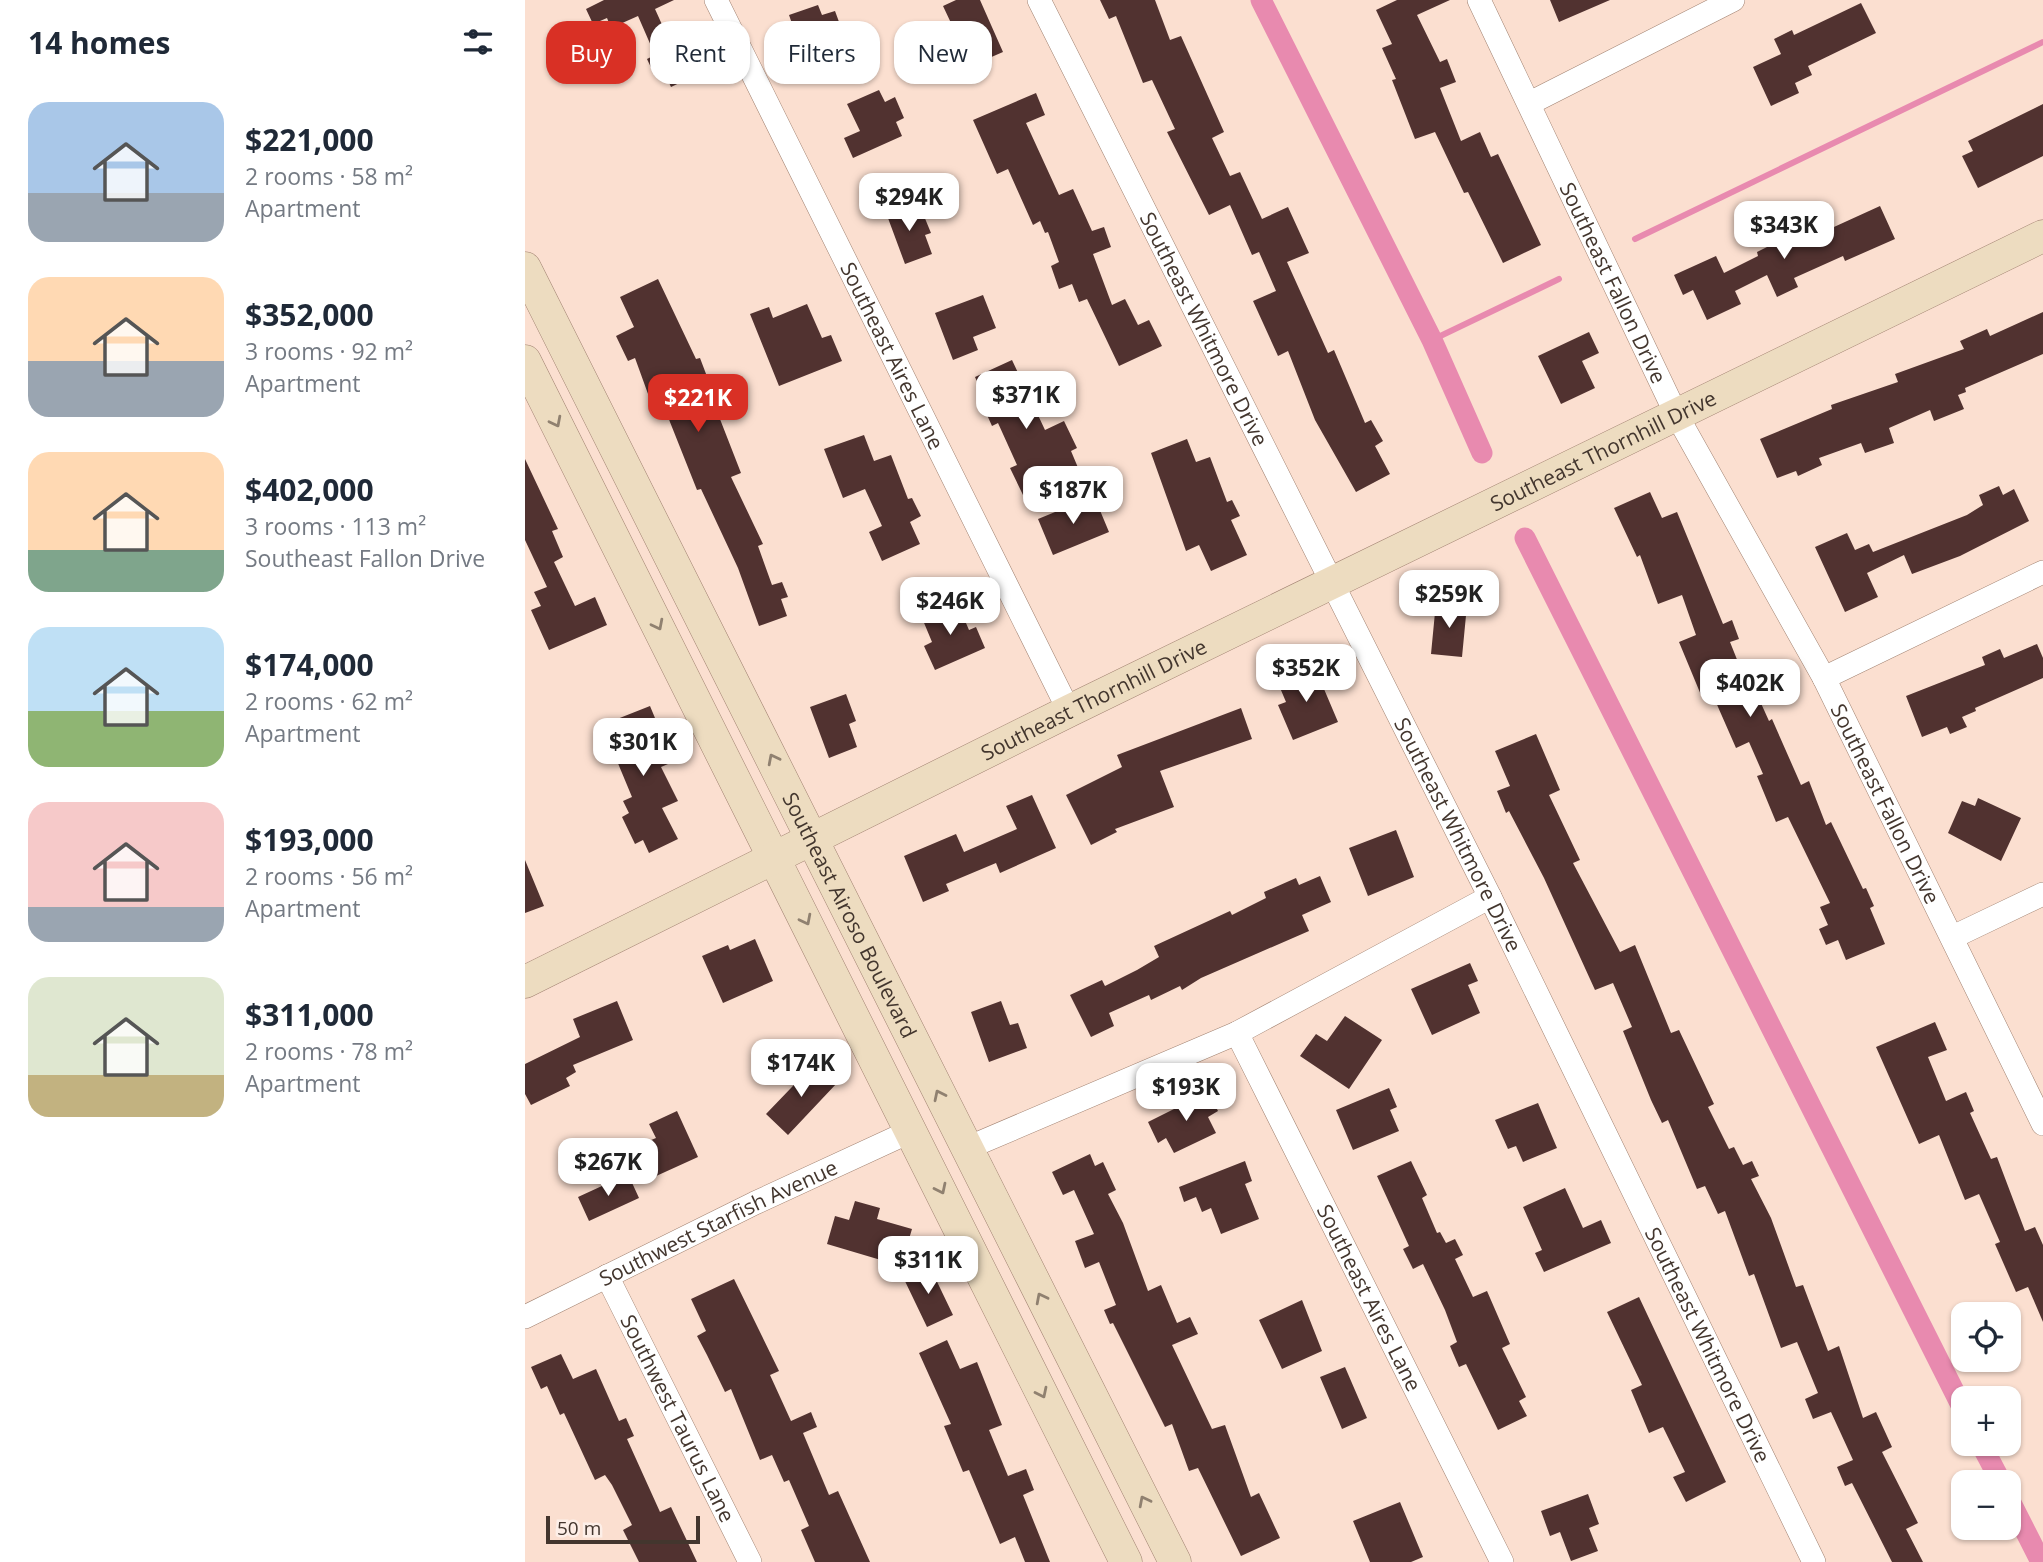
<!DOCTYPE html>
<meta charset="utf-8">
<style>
:root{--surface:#fff;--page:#f6f6f7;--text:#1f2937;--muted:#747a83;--accent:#d93025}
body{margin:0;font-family:"Open Sans",sans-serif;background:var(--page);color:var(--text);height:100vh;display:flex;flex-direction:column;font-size:26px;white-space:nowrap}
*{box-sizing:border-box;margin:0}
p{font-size:23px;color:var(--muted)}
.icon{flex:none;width:38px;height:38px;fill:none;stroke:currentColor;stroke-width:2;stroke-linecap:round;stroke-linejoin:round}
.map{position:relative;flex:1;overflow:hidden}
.drawer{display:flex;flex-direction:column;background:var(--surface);width:525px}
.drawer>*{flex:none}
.guide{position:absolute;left:21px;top:21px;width:665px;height:63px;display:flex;gap:14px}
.buttons{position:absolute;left:1426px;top:1302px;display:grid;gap:14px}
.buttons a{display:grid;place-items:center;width:70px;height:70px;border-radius:14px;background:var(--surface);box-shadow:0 2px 5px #0004;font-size:35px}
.scale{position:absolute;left:21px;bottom:18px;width:154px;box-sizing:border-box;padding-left:7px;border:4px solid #43362e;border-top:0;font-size:19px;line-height:24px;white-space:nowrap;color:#43362e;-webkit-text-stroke:5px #fdefe8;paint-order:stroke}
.price{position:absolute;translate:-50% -60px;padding:0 16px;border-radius:14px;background:#fff;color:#222;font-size:23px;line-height:46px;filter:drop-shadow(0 2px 4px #0008)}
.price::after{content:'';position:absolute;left:50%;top:42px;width:21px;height:16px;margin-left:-10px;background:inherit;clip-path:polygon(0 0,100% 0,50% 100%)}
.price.active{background:var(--accent);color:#fff}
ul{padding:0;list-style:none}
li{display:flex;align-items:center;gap:21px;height:175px;padding:0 28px}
li span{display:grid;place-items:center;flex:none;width:196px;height:140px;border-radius:21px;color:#555}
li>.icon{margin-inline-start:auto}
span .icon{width:84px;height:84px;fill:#fffc;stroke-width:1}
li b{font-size:30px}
h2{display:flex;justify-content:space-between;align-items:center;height:84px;padding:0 28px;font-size:30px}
.pill{padding:0 24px;border-radius:21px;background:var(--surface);box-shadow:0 2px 5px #0004;font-size:24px;line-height:63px}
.pill.active{background:var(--accent);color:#fff}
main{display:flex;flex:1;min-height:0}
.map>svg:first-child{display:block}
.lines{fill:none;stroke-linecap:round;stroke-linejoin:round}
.stream{stroke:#e88aaf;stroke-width:6}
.canal{stroke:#e88aaf;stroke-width:21}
.building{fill:#513230}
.street-casing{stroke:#a18271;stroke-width:24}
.secondary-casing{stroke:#a18271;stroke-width:33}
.street{stroke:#fff;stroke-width:23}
.secondary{stroke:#eddcc0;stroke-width:32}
.oneway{stroke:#908170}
.labels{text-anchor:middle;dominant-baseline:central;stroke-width:7;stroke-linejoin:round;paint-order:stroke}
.street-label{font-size:21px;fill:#43362e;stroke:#fdefe8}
</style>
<main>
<section class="drawer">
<h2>14 homes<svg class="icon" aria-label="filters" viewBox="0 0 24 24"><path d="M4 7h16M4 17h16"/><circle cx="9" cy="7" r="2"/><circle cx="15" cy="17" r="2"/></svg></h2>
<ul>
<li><span style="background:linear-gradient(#a9c7e8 65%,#9aa5b1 0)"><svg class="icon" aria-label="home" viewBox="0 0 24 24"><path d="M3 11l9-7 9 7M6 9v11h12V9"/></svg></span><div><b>$221,000</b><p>2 rooms · 58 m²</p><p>Apartment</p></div></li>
<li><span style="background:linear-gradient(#ffd9b3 60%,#9aa5b1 0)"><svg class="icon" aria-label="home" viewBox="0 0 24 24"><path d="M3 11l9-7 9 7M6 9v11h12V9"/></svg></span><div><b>$352,000</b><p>3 rooms · 92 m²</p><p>Apartment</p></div></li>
<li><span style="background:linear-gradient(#ffd9b3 70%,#7fa58c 0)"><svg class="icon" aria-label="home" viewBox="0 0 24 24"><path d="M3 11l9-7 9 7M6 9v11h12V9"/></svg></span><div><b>$402,000</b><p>3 rooms · 113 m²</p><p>Southeast Fallon Drive</p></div></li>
<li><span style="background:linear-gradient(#bfe0f5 60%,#8fb573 0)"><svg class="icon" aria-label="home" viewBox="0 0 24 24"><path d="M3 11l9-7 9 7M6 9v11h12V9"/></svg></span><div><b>$174,000</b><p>2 rooms · 62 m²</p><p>Apartment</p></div></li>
<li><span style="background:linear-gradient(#f6c9c9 75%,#9aa5b1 0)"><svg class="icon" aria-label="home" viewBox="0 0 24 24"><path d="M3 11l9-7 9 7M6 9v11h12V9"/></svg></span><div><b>$193,000</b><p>2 rooms · 56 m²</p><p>Apartment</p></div></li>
<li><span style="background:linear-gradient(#dfe7d0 70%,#c2b280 0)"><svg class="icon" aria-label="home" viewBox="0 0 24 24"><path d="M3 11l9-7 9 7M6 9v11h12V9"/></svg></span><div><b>$311,000</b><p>2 rooms · 78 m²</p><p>Apartment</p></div></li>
</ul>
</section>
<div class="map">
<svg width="1518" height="1562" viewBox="0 0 1518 1562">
<rect width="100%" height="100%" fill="#fbdfd0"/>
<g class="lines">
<path class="stream" d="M 1110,239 L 1518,42
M 907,340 L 1034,279"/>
<path class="canal" d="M 736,0 L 907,340 L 957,453
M 1000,538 L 1438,1409
M 1456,1444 L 1476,1482
M 1484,1499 L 1516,1562"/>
</g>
<path class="building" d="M 79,0 L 149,0 L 130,9 L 139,29 L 148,25 L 171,75 L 146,87 L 139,72 L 130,76 L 122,59 L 130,55 L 113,16 L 86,28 L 82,18 L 68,24 L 61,9 Z
M 431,0 L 455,0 L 478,52 L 441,68 L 434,51 L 419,58 L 407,31 L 426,23 L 418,6 Z
M 575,0 L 630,0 L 645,40 L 656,36 L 699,132 L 687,138 L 705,176 L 715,172 L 737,219 L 763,207 L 784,253 L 762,262 L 803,353 L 809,350 L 840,423 L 846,420 L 858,441 L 850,446 L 865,474 L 831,492 L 790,420 L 763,351 L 753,356 L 728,301 L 751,291 L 734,252 L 727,255 L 705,205 L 684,215 L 642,132 L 650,129 L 627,80 L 618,83 L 591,16 L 584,19 Z
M 872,0 L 925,0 L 892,15 L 915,62 L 922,59 L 931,82 L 915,88 L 936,141 L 955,132 L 966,157 L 973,154 L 1016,245 L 978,263 L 943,192 L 939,193 L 910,132 L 890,139 L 867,80 L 871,79 L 857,48 L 867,44 L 851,10 Z
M 1025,0 L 1085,0 L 1034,22 Z
M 1336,3 L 1351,33 L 1283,66 L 1287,75 L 1270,83 L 1274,93 L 1246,106 L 1228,67 L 1256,54 L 1249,39 L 1267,30 L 1269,35 Z
M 293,5 L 297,15 L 310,11 L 317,30 L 309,33 L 319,61 L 284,73 L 264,15 Z
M 354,90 L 360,102 L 370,97 L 379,118 L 371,122 L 377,136 L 328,158 L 319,138 L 335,131 L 322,104 Z
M 511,93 L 520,115 L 501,123 L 534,195 L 548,189 L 567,231 L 579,227 L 586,247 L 568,254 L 587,305 L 600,299 L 613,325 L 624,320 L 637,346 L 594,366 L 562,299 L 554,302 L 547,284 L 534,289 L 526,266 L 534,262 L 523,232 L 520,233 L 515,221 L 508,225 L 483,169 L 472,174 L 448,120 Z
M 1518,104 L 1518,156 L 1453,188 L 1437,156 L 1448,151 L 1443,141 Z
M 382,202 L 389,219 L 399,216 L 406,233 L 400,235 L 407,254 L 380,264 L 360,210 Z
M 1355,206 L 1370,239 L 1320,261 L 1318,256 L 1269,278 L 1273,287 L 1252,297 L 1242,275 L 1210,291 L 1216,304 L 1182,320 L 1168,290 L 1158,295 L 1149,275 L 1191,256 L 1199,273 L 1233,256 L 1232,252 L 1248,244 L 1245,237 L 1266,228 L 1269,234 L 1283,228 L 1287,237 Z
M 133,279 L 171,359 L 175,358 L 189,395 L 186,396 L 216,473 L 206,477 L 238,544 L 233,546 L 247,585 L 257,582 L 263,597 L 256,599 L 262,616 L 234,626 L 213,568 L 176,489 L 172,490 L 141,412 L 131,416 L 110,358 L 103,361 L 91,336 L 109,327 L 95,297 Z
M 458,295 L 471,328 L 448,337 L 453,350 L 428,360 L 410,313 Z
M 282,304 L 297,338 L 306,335 L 317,361 L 254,386 L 225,314 L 244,307 L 248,318 Z
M 1518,312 L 1518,354 L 1440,388 L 1441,392 L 1433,395 L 1439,409 L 1409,421 L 1405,410 L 1364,428 L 1369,443 L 1340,453 L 1336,443 L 1294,458 L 1297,465 L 1273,476 L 1271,471 L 1252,478 L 1235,439 L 1307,409 L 1306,405 L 1373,382 L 1370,374 L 1439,349 L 1435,341 L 1462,329 L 1465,336 Z
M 1064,332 L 1074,353 L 1057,361 L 1070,388 L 1036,404 L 1013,356 Z
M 487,360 L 520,430 L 539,421 L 552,448 L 546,451 L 554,470 L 498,495 L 485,468 L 492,465 L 473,423 L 467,426 L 458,406 L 462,404 L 450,377 Z
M 339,435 L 349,461 L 366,455 L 383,499 L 387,498 L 396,516 L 385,522 L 395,544 L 357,561 L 344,532 L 357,526 L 340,489 L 318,498 L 299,449 Z
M 662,439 L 671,462 L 685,457 L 702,502 L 707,500 L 715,516 L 706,520 L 722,555 L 686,571 L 674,545 L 661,551 L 626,453 Z
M 0,459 L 33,529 L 27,531 L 38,557 L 29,562 L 50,606 L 70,597 L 82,625 L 24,650 L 6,610 L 16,606 L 9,592 L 22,587 L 0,540 Z
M 1474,486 L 1478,495 L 1489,489 L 1504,521 L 1435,556 L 1387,574 L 1379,555 L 1342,573 L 1353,597 L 1320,612 L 1290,547 L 1322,533 L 1330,550 L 1344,544 L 1348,552 L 1442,515 L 1458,505 L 1454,495 Z
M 1125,492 L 1137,518 L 1152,512 L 1198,624 L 1207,620 L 1214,639 L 1205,642 L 1225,692 L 1230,690 L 1244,721 L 1247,719 L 1276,785 L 1284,781 L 1301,825 L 1306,822 L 1338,889 L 1341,888 L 1349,906 L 1345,908 L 1360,944 L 1321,960 L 1313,940 L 1301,945 L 1294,929 L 1303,925 L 1295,907 L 1305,903 L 1263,817 L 1251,822 L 1232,776 L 1238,774 L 1224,742 L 1211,748 L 1186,691 L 1176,695 L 1154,642 L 1171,635 L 1157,595 L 1133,604 L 1115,555 L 1112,557 L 1089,508 Z
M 569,496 L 584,532 L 528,555 L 513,519 Z
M 432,602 L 444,630 L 451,627 L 460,648 L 410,670 L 399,646 L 407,642 L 397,618 Z
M 911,602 L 942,605 L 937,657 L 906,654 Z
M 1512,644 L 1518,658 L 1518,678 L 1450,708 L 1451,711 L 1437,717 L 1442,727 L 1425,734 L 1422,727 L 1397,737 L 1381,696 L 1460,665 L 1457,657 L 1475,649 L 1479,658 Z
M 794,666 L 803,687 L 799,689 L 813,722 L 768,740 L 753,705 L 761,702 L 753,683 Z
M 321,694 L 331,721 L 324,724 L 332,747 L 304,758 L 285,707 Z
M 125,706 L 135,730 L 129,732 L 143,764 L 136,767 L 153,801 L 137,808 L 153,839 L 124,853 L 118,840 L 110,844 L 97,817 L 104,813 L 98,801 L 107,797 L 77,725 Z
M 716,708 L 727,739 L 635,771 L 649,807 L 590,829 L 592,832 L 566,845 L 541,795 L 597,767 L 592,755 Z
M 1011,734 L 1035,790 L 1024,795 L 1055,860 L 1048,863 L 1095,952 L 1110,945 L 1146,1033 L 1154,1030 L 1189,1104 L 1183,1107 L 1204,1149 L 1209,1147 L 1218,1165 L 1227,1161 L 1234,1176 L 1226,1179 L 1246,1218 L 1271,1287 L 1278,1285 L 1303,1351 L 1314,1346 L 1338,1418 L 1351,1412 L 1367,1447 L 1357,1452 L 1393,1523 L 1381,1529 L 1398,1562 L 1367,1562 L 1327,1483 L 1320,1486 L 1312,1467 L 1328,1460 L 1306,1412 L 1288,1419 L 1280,1399 L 1293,1393 L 1272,1342 L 1256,1348 L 1229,1274 L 1224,1276 L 1200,1211 L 1193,1214 L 1180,1186 L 1172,1189 L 1143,1120 L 1137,1123 L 1126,1100 L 1098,1031 L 1107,1027 L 1088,983 L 1070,990 L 1019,878 L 984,811 L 981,813 L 972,791 L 985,786 L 970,751 Z
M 507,795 L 531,848 L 475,873 L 471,863 L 421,884 L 424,891 L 398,902 L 379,856 L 431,834 L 439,852 L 492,829 L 481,806 Z
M 1453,798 L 1496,818 L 1476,861 L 1423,833 L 1437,801 L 1450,806 Z
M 871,830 L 889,877 L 843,896 L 824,848 Z
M 0,860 L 19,906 L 0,913 Z
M 795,876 L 806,902 L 777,915 L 784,931 L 676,978 L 657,990 L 655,986 L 626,1000 L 624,995 L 584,1013 L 589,1026 L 566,1037 L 545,995 L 577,980 L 580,986 L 612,970 L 634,957 L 629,946 L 705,911 L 707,915 L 741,898 L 739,892 L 771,878 L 774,885 Z
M 230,939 L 248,981 L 198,1003 L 177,956 L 203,945 L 205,950 Z
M 945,963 L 953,981 L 943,985 L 955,1013 L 907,1035 L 886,989 Z
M 92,1001 L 108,1040 L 48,1065 L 51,1072 L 41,1078 L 45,1086 L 6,1105 L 0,1094 L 0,1064 L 55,1037 L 48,1019 Z
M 476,1001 L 485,1025 L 493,1023 L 502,1048 L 464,1062 L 446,1012 Z
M 820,1016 L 857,1040 L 824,1089 L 775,1056 L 791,1034 L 802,1041 Z
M 1410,1022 L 1422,1050 L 1403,1057 L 1421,1101 L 1441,1092 L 1449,1111 L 1445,1113 L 1466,1159 L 1472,1157 L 1500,1231 L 1510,1227 L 1518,1245 L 1518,1322 L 1503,1287 L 1491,1292 L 1470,1244 L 1475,1242 L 1454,1194 L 1440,1200 L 1414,1135 L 1394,1144 L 1351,1047 Z
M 290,1063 L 312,1083 L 263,1135 L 241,1114 Z
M 864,1088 L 872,1107 L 865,1110 L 874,1131 L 828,1150 L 811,1110 Z
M 683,1092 L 693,1111 L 683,1117 L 691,1133 L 649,1153 L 641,1138 L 633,1143 L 623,1122 Z
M 1013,1103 L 1032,1148 L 998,1162 L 991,1146 L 983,1149 L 970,1120 Z
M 152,1111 L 173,1157 L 129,1177 L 114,1145 L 131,1138 L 124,1124 Z
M 565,1154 L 570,1166 L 578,1162 L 591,1190 L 583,1194 L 598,1223 L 623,1291 L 636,1285 L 652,1323 L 665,1317 L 673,1334 L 647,1345 L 687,1429 L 700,1425 L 726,1497 L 734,1493 L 755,1538 L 716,1556 L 673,1468 L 664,1471 L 647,1424 L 640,1427 L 588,1323 L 585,1324 L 579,1310 L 591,1305 L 574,1262 L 560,1268 L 550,1241 L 569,1234 L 549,1190 L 538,1195 L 527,1172 Z
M 720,1161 L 727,1181 L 720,1184 L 734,1219 L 696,1234 L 686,1208 L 677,1212 L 671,1197 L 659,1202 L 654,1187 Z
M 886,1161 L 902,1195 L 897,1198 L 912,1233 L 915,1232 L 921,1243 L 930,1239 L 938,1255 L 930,1259 L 948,1297 L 962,1291 L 985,1344 L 977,1348 L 1001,1397 L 994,1401 L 1002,1416 L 973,1430 L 941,1364 L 934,1367 L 925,1346 L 932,1342 L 920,1310 L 898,1264 L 888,1269 L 878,1249 L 884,1246 L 852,1176 Z
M 103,1174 L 114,1198 L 64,1221 L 53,1197 Z
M 1040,1188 L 1058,1228 L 1076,1220 L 1086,1243 L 1019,1272 L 1010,1253 L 1017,1250 L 998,1207 Z
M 330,1201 L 355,1208 L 352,1219 L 387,1229 L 376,1266 L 302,1244 L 310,1216 L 324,1220 Z
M 404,1265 L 428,1315 L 402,1327 L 378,1277 Z
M 209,1279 L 254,1371 L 245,1375 L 266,1421 L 286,1412 L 292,1427 L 278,1433 L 304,1495 L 313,1491 L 345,1562 L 290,1562 L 276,1530 L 284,1526 L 264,1480 L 259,1482 L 247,1455 L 235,1460 L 206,1389 L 200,1392 L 182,1355 L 172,1336 L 181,1331 L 166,1299 Z
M 1114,1297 L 1201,1482 L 1161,1502 L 1148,1477 L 1160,1472 L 1138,1427 L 1124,1433 L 1106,1390 L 1117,1385 L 1082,1312 Z
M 777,1300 L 797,1351 L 757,1369 L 734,1320 Z
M 422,1340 L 435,1369 L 452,1362 L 477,1425 L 464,1430 L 483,1476 L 501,1469 L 509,1490 L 498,1495 L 525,1562 L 500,1562 L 490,1537 L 475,1544 L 444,1470 L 438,1472 L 419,1426 L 426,1424 L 394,1353 Z
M 36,1354 L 48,1379 L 71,1369 L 94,1421 L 101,1418 L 109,1436 L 102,1439 L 135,1512 L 146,1507 L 172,1562 L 114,1562 L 98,1530 L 107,1525 L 87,1485 L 80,1475 L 70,1480 L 39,1413 L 35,1415 L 22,1386 L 16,1389 L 6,1367 Z
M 820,1367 L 842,1418 L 817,1429 L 795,1377 Z
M 1063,1494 L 1074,1524 L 1064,1528 L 1073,1551 L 1046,1561 L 1035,1532 L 1025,1536 L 1016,1511 Z
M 875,1502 L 898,1557 L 886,1562 L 845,1562 L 828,1521 Z"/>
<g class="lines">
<defs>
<g id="street">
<path id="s1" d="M 191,0 L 544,711"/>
<path id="s2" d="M 514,0 L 965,897 L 1289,1562"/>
<path id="s3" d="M 954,0 L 1151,414 L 1299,678 L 1518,1124"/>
<path d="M 1005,103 L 1208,0"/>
<path d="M 1299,678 L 1518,572"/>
<path d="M 1428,937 L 1518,894"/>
<path id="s4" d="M 712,1033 L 977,1562"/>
<path d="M 440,1149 L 712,1033 L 965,897"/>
<path id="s5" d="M 82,1276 L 225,1562"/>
<path id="s6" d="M 0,1317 L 230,1203 L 386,1131"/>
</g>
<g id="secondary">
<path id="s7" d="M 0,268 L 650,1562"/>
<path d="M 0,361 L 601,1562"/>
<path id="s8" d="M 0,982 L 544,711 L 1518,236"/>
</g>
</defs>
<use href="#street" class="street-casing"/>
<use href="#secondary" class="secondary-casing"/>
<use href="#street" class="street"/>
<use href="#secondary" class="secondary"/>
</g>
<defs><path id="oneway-chevron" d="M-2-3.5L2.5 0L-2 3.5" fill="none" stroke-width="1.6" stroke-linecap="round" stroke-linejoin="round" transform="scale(1.75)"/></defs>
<g class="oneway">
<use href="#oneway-chevron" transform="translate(31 422) rotate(63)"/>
<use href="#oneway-chevron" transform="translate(133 625) rotate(63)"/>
<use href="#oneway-chevron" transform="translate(248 759) rotate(-117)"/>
<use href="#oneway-chevron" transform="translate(281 920) rotate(63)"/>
<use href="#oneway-chevron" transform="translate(414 1095) rotate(-116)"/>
<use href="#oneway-chevron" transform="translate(416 1189) rotate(64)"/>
<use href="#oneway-chevron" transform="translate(516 1298) rotate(-117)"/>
<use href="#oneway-chevron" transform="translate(517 1393) rotate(64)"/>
<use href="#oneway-chevron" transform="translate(619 1501) rotate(-117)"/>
</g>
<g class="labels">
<g class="street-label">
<text stroke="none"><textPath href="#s3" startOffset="313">Southeast Fallon Drive</textPath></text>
<text stroke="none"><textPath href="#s2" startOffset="368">Southeast Whitmore Drive</textPath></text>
<text stroke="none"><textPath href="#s1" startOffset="397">Southeast Aires Lane</textPath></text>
<text stroke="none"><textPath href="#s8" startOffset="1202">Southeast Thornhill Drive</textPath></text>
<text stroke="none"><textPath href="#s8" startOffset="635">Southeast Thornhill Drive</textPath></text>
<text stroke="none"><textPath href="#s3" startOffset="901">Southeast Fallon Drive</textPath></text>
<text stroke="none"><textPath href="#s2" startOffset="934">Southeast Whitmore Drive</textPath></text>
<text stroke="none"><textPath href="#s7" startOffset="724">Southeast Airoso Boulevard</textPath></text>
<text stroke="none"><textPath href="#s6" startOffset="215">Southwest Starfish Avenue</textPath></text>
<text stroke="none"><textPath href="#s4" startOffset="296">Southeast Aires Lane</textPath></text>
<text stroke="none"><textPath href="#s2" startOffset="1502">Southeast Whitmore Drive</textPath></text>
<text stroke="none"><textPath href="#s5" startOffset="159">Southwest Taurus Lane</textPath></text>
</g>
</g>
</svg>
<div class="buttons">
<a><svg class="icon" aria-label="locate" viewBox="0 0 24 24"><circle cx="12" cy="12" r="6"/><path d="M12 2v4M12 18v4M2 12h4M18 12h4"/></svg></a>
<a>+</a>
<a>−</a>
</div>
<div class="scale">50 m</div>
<b class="price" style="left:384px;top:233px">$294K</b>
<b class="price" style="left:1259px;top:261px">$343K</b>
<b class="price" style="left:501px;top:431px">$371K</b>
<b class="price active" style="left:173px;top:434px">$221K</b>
<b class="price" style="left:548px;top:526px">$187K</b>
<b class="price" style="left:924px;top:630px">$259K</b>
<b class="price" style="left:425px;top:637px">$246K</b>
<b class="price" style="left:781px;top:704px">$352K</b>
<b class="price" style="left:1225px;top:719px">$402K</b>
<b class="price" style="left:118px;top:778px">$301K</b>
<b class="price" style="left:276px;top:1099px">$174K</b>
<b class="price" style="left:661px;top:1123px">$193K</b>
<b class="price" style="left:83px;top:1198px">$267K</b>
<b class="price" style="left:403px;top:1296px">$311K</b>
<div class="guide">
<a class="pill active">Buy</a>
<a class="pill">Rent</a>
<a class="pill">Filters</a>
<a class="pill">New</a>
</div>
</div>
</main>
